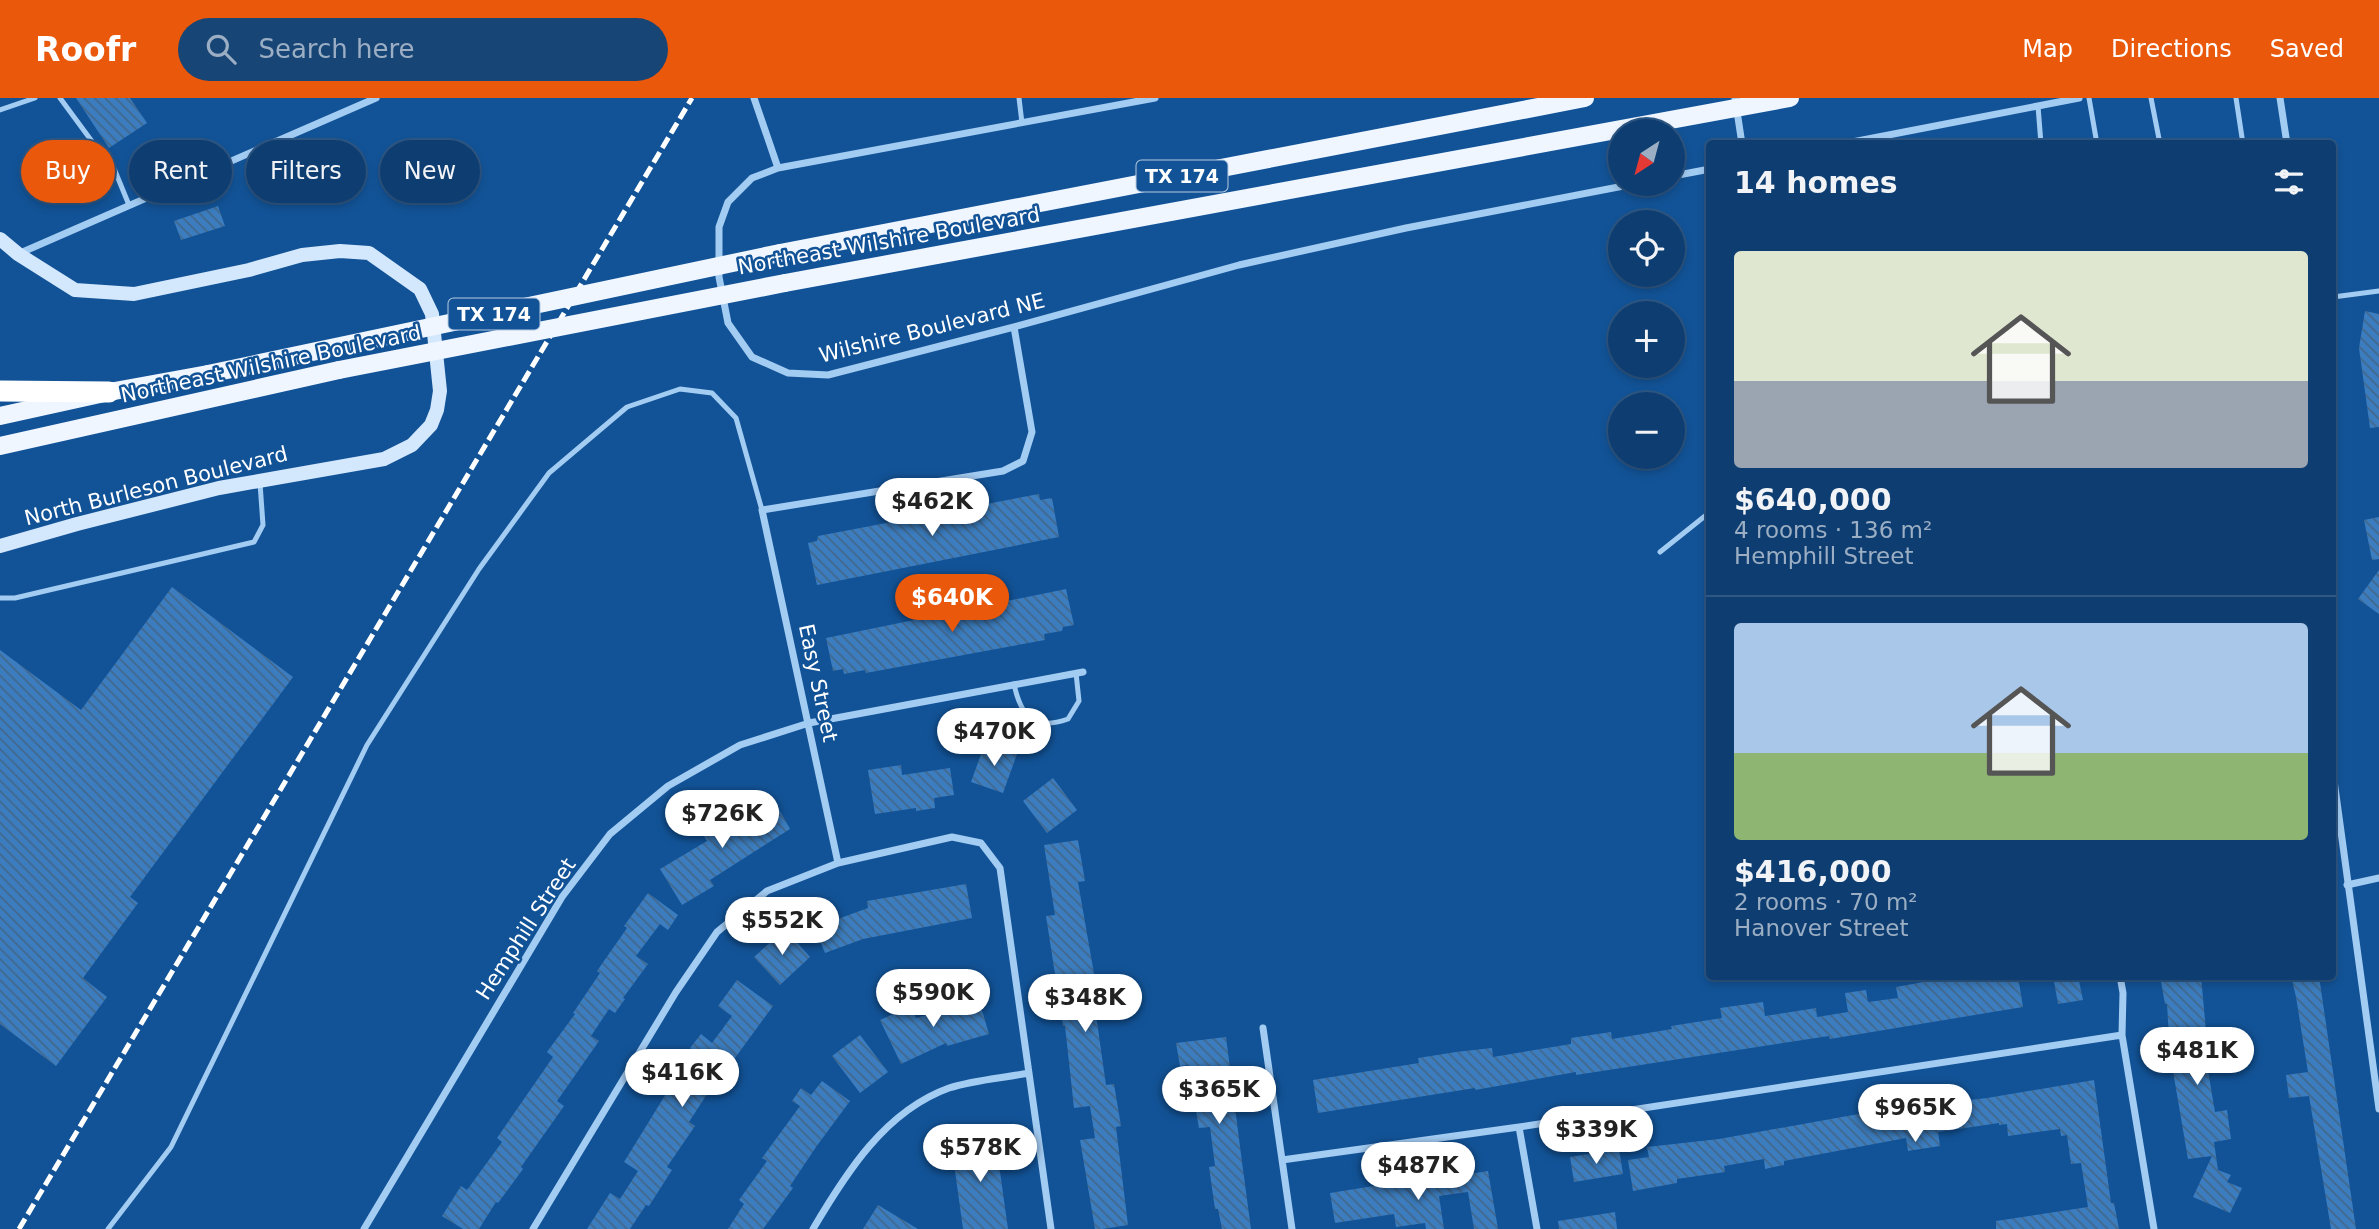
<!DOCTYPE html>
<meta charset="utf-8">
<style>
:root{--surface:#0e3e71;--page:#174576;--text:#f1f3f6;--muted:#9baec3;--line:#2e5784;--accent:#ea580c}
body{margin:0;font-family:"DejaVu Sans",sans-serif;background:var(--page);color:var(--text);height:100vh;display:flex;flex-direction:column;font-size:26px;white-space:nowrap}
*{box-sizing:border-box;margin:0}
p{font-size:23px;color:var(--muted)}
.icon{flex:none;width:38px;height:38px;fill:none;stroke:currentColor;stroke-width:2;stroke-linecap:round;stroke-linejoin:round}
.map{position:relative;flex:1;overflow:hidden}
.panel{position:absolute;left:1706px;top:42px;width:630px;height:840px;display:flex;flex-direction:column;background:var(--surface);border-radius:7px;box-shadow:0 4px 10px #0003,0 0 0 2px var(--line)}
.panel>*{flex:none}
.top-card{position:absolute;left:21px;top:42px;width:665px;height:63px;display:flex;gap:14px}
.needle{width:46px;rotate:216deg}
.fabs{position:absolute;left:1608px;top:21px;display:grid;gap:14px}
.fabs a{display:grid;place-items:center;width:77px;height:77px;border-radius:50%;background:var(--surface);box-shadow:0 4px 10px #0003,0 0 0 2px var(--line);font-size:35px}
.price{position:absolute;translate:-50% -60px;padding:0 16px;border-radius:24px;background:#fff;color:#222;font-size:23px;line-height:46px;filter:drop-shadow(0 2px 4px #0008)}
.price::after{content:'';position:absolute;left:50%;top:42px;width:21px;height:16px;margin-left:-10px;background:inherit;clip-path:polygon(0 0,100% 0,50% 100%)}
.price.current{background:var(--accent);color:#fff}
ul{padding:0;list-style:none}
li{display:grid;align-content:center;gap:14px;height:371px;padding:0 28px}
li+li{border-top:2px solid var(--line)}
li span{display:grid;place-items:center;height:217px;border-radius:7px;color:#555}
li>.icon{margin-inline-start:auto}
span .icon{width:126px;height:126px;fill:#fffc;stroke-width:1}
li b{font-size:30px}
h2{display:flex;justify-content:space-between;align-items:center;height:84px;padding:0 28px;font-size:30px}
.chip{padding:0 24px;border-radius:32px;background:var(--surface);box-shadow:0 4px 10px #0003,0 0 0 2px var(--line);font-size:24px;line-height:63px}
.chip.current{background:var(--accent);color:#fff}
header{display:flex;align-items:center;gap:42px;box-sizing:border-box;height:98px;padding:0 35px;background:var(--accent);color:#fff}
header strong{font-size:33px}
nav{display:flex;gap:38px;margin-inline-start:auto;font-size:24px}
.search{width:490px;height:63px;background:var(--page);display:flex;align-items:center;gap:18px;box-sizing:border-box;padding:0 24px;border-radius:38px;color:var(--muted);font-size:26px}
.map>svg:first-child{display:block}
.building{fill:url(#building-back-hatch)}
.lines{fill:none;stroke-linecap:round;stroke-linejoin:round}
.lane{stroke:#a3ccf3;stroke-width:5}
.street{stroke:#a3ccf3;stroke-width:7}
.secondary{stroke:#d3e7fd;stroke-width:14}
.primary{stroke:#eff6ff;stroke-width:18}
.highway{stroke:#fff;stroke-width:21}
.rail{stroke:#fff;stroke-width:5;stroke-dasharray:12 5;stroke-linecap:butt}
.primary-bridge{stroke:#eff6ff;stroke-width:18}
.labels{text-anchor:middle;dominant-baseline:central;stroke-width:5;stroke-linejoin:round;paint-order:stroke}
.shield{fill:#125397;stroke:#b8cbe0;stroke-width:2}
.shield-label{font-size:19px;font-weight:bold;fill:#fff}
.street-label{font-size:21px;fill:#fff;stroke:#125397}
</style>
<header>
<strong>Roofr</strong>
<div class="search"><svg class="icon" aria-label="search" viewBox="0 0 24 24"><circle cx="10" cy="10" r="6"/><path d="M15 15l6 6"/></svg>Search here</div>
<nav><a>Map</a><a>Directions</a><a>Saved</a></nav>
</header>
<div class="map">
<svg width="2379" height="1131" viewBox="0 0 2379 1131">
<defs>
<pattern id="building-back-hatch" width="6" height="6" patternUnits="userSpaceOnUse" patternTransform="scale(1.75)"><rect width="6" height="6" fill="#3b7dbf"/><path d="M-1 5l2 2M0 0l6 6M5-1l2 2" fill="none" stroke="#43678b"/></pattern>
</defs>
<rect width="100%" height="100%" fill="#125397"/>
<path class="building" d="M 76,0 L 130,0 L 147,25 L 109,50 Z
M 218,108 L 225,128 L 181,142 L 174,123 Z
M 2365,213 L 2379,216 L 2379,329 L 2370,330 L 2359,250 Z
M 1039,396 L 1040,402 L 1052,400 L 1059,439 L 817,487 L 808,445 L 817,443 L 818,438 Z
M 2379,419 L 2379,461 L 2372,462 L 2364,422 Z
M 2379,472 L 2379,516 L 2358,501 Z
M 172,489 L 293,579 L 130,799 L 138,805 L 83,880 L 107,899 L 56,968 L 0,926 L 0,552 L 81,612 Z
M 1066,491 L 1074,527 L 1063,529 L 1062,533 L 1044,536 L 1045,542 L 866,575 L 865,572 L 844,576 L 843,571 L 833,573 L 826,540 Z
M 985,645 L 1017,656 L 1003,695 L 971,684 Z
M 901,667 L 902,677 L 950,670 L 954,697 L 934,700 L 935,710 L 916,713 L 916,710 L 875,716 L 868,672 Z
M 1053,680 L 1077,712 L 1047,735 L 1023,703 Z
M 775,704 L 790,731 L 710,782 L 714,788 L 682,807 L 660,771 L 707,743 L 699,730 L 728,713 L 737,727 Z
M 1078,742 L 1085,783 L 1078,784 L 1096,887 L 1102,886 L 1104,901 L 1094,903 L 1106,987 L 1114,986 L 1121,1028 L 1116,1029 L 1128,1127 L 1102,1131 L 1095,1131 L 1080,1042 L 1095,1040 L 1090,1008 L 1074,1010 L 1065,928 L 1063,928 L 1046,818 L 1055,817 L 1044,747 Z
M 966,786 L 972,820 L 863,841 L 825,855 L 811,820 L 831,812 L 835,822 L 868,810 L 867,803 Z
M 648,795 L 678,817 L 668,832 L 660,826 L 636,858 L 648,866 L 623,900 L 625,901 L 615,915 L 609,911 L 591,938 L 599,943 L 557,1003 L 564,1008 L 521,1069 L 523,1071 L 498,1105 L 496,1104 L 479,1131 L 463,1131 L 442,1118 L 461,1088 L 467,1092 L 502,1044 L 497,1040 L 553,959 L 547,954 L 575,916 L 573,915 L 600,875 L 597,873 L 627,830 L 624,828 Z
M 785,831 L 810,859 L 780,887 L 754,859 Z
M 1956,878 L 2018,878 L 2023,909 L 1830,941 L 1829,938 L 1576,977 L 1576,974 L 1475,992 L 1475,990 L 1318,1015 L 1313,982 L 1419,965 L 1418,960 L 1456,954 L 1492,950 L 1493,959 L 1571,946 L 1571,940 L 1611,934 L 1612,941 L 1672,931 L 1671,928 L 1722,920 L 1720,910 L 1763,904 L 1765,918 L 1816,910 L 1817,919 L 1848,914 L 1845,895 L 1866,892 L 1868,904 L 1898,900 L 1896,889 Z
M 2053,878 L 2078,878 L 2083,902 L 2058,906 Z
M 2160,878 L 2201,878 L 2208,955 L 2205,955 L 2215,1014 L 2227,1012 L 2231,1041 L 2214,1044 L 2218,1072 L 2231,1077 L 2227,1084 L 2242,1090 L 2230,1115 L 2193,1099 L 2212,1058 L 2188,1061 L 2170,956 L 2167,906 L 2165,906 Z
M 2291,878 L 2319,878 L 2356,1131 L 2331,1131 L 2309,998 L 2289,1000 L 2286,977 L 2308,974 L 2296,899 Z
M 737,882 L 773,908 L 724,975 L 722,973 L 689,1024 L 695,1028 L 667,1069 L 672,1072 L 649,1108 L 646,1107 L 630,1131 L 587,1131 L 610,1095 L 620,1101 L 638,1073 L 624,1064 L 693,952 L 690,950 L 701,936 L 712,945 L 732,918 L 718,908 Z
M 979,902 L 989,936 L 947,948 L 946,945 L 901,966 L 880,922 L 911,908 L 916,920 Z
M 860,937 L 888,974 L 860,995 L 832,958 Z
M 1226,939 L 1242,1064 L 1251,1131 L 1222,1131 L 1218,1111 L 1215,1111 L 1209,1069 L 1215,1068 L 1210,1029 L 1199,1030 L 1188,967 L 1180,968 L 1176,945 Z
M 2094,982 L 2111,1105 L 2114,1105 L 2119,1131 L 1996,1131 L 1996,1123 L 2088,1109 L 2081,1065 L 2071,1066 L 2067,1037 L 2061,1038 L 2060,1031 L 2008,1038 L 2007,1026 L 1999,1027 L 1999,1025 L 1938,1034 L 1940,1048 L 1908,1053 L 1906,1040 L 1784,1063 L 1784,1067 L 1765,1071 L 1764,1061 L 1724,1068 L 1725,1074 L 1677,1081 L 1677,1085 L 1633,1093 L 1628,1062 L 1649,1059 L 1647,1049 L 1719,1041 L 1881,1012 L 1987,1000 Z
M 822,983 L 850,1003 L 816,1049 L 790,1088 L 793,1090 L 763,1131 L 728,1131 L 744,1106 L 739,1102 L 767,1063 L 762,1060 L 800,1008 L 792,1003 L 801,990 L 811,997 Z
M 995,1038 L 1008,1131 L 963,1131 L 951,1044 Z
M 1619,1051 L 1623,1076 L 1574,1084 L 1570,1059 Z
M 1488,1073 L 1498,1131 L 1474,1131 L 1468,1094 L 1439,1098 L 1444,1131 L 1426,1131 L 1425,1125 L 1396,1129 L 1394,1116 L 1335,1125 L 1330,1095 L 1380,1087 L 1381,1090 Z
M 878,1107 L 918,1131 L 863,1131 Z
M 1615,1114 L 1617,1131 L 1559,1131 L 1558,1123 Z"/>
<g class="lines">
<path class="lane" d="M 60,0 L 102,57 L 113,68 L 129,107
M 1019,0 L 1022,25
M 2089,0 L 2097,46
M 2151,0 L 2160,46
M 2236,0 L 2243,46
M 2038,8 L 2041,46
M 0,12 L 35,0
M 2333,199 L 2379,193
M 1660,454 L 1710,414
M 0,500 L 15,500 L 254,444 L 263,427 L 260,385
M 1014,586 C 1021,619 1034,633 1068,621 L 1079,603 L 1076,575
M 108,1131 L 171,1049 L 367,647 L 479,471 L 549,375 L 627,309 L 680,291 L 712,295 L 736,320 L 762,412"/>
<path class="street" d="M 754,0 L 778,70
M 1155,0 L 778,70 L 752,80 L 728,104 L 719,129 L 719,179 L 728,225 L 752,259 L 788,275 L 828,277 L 1014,229 L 1239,167 L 1406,130 L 1634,86
M 1735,0 L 1742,46
M 2280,0 L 2287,46
M 1842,46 L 2079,0
M 1673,78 L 1710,71
M 18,156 L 376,0
M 2333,675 L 2379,1011
M 838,765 L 762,412 L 1003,373 L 1023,363 L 1032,334 L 1014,229
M 2347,787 L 2379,780
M 2120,878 L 2123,895 L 2122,937 L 2154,1131
M 1263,930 L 1292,1131
M 1519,1029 L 1537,1131
M 1282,1062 L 1519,1029 L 2122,937
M 364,1131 L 562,799 L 610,736 L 668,688 L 740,647 L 809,625 L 1083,574
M 533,1131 L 676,894 L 717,834 L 767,793 L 838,765 L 952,739 L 981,745 L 1000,770 L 1051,1131
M 813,1131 C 846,1075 885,1013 949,990 C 974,982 1003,980 1029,975"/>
<path class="secondary" d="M 0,141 L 18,156 L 75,192 L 134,196 L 249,172 L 302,157 L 340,153 L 369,155 L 420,191 L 432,216 L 440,293 L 437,312 L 431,327 L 412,347 L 384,361 L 219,390 L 77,426 L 0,448"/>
<path class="primary" d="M 780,155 L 1585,0
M 785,185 L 1790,0
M 0,318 L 109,294 L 208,276
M 0,348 L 339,272"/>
<path class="highway" d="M 0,293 L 109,294"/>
<path class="rail" d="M 19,1131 L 692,0"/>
<path class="primary-bridge" d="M 339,272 L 785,185
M 208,276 L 780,155"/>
</g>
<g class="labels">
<g class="shield">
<rect x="1136.5" y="62.5" width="91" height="31" rx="5"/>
<rect x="448.5" y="200.5" width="91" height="31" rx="5"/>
</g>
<g class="shield-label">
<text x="1182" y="78">TX 174</text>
<text x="494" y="216">TX 174</text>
</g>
<g class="street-label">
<text transform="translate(889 143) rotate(-10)">Northeast Wilshire Boulevard</text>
<text transform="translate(932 230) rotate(-14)">Wilshire Boulevard NE</text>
<text transform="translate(271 266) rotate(-12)">Northeast Wilshire Boulevard</text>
<text transform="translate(156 388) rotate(-14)">North Burleson Boulevard</text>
<text transform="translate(818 585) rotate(78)">Easy Street</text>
<text transform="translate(526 831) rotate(-57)">Hemphill Street</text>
</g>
</g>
</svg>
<div class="fabs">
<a><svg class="needle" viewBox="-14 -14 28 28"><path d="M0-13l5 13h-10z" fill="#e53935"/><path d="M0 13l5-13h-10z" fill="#9baec3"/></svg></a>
<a><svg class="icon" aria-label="locate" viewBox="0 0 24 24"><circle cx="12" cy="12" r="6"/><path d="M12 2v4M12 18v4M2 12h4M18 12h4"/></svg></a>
<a>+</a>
<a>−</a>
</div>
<b class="price" style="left:932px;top:440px">$462K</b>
<b class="price current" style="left:952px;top:536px">$640K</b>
<b class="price" style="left:994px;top:670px">$470K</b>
<b class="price" style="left:722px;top:752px">$726K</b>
<b class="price" style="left:782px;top:859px">$552K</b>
<b class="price" style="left:933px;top:931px">$590K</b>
<b class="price" style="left:1085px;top:936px">$348K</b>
<b class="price" style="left:2197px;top:989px">$481K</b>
<b class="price" style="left:682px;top:1011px">$416K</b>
<b class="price" style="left:1219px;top:1028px">$365K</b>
<b class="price" style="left:1915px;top:1046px">$965K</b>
<b class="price" style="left:1596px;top:1068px">$339K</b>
<b class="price" style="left:980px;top:1086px">$578K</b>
<b class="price" style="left:1418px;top:1104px">$487K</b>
<div class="top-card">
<a class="chip current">Buy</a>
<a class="chip">Rent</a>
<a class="chip">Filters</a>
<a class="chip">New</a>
</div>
<section class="panel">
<h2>14 homes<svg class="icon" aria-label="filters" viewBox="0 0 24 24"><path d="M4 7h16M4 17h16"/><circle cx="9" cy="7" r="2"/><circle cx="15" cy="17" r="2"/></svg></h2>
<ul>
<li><span style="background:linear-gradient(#dfe7d0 60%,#9aa5b1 0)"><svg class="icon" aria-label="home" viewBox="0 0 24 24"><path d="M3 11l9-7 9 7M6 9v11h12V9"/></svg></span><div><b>$640,000</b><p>4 rooms · 136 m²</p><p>Hemphill Street</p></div></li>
<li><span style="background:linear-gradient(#a9c7e8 60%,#8fb573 0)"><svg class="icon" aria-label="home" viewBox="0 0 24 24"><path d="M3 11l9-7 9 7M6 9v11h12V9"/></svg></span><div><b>$416,000</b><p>2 rooms · 70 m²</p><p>Hanover Street</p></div></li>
</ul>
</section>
</div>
